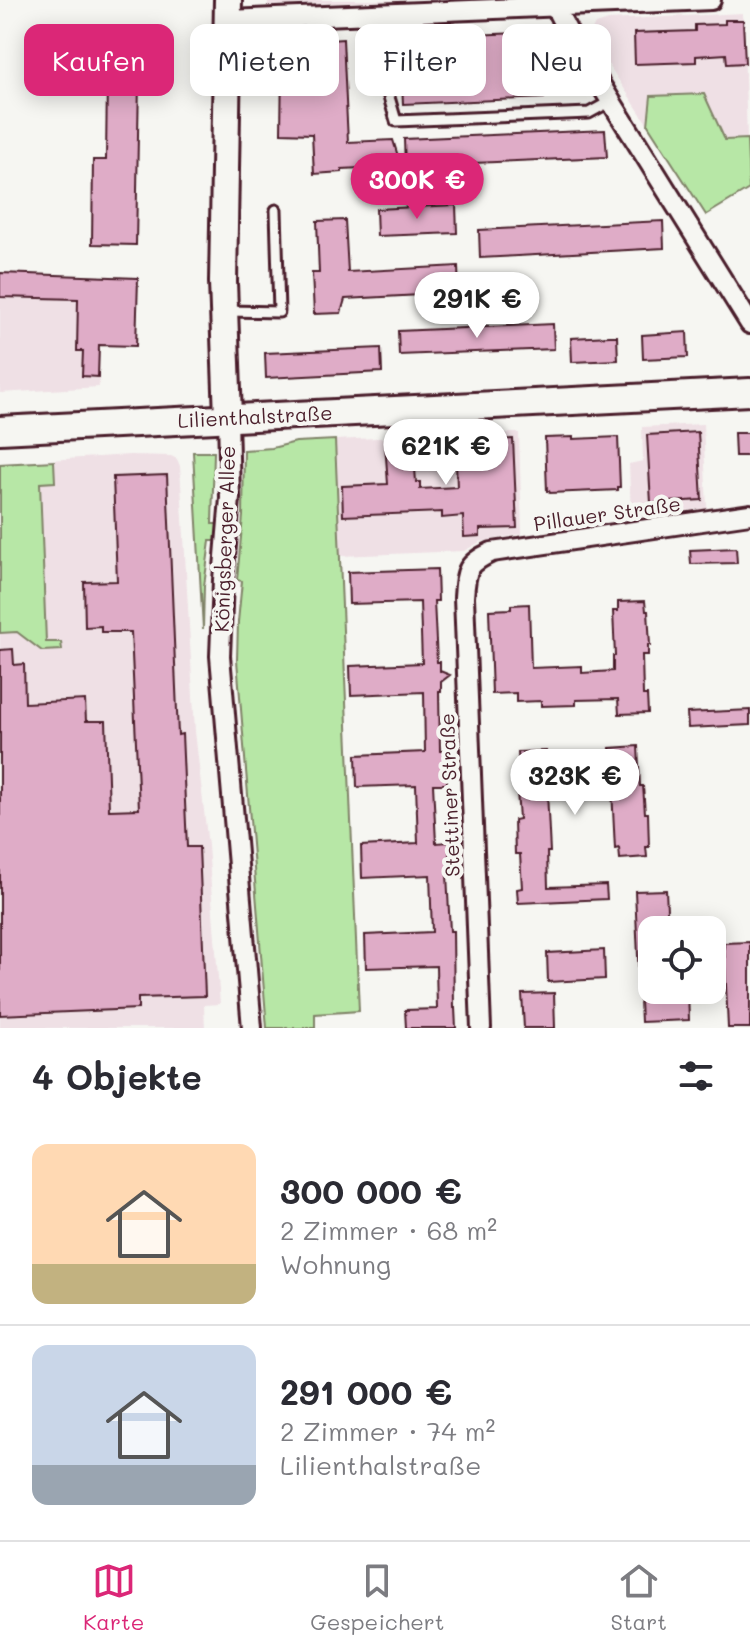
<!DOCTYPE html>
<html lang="de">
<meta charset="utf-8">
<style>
:root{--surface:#fff;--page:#f7f7f7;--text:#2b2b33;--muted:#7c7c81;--line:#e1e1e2;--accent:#db2777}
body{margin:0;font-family:Mali,sans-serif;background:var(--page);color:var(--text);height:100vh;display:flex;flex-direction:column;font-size:30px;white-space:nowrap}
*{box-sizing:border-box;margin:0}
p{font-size:26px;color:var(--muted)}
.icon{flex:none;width:44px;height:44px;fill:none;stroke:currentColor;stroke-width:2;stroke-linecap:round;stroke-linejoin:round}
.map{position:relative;height:1028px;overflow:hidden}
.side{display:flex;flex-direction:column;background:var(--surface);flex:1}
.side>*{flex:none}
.hud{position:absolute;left:24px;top:24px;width:702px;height:72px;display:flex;gap:16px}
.controls{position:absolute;left:638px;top:916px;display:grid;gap:16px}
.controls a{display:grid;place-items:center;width:88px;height:88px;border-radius:16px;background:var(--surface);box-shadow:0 4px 20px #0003;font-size:40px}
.price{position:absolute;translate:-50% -68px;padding:0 18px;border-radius:28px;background:#fff;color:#222;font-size:26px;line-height:52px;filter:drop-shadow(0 2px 4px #0008)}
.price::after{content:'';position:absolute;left:50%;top:48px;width:24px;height:18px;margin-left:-12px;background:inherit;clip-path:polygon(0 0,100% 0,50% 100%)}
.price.active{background:var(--accent);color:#fff}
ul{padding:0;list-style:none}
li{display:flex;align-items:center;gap:24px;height:200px;padding:0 32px}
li+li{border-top:2px solid var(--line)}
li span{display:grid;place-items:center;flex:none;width:224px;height:160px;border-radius:16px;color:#555}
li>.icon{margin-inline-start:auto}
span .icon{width:96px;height:96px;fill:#fffc;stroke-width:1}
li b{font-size:34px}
h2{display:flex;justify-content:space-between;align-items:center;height:96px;padding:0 32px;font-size:34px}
.tag{padding:0 28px;border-radius:16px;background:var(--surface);box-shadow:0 4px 20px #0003;font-size:28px;line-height:72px}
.tag.active{background:var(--accent);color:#fff}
.tabs{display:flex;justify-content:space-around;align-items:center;height:112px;border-top:2px solid var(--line);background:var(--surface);font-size:22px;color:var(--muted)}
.tabs a{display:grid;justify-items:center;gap:4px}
.tabs .active{color:var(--accent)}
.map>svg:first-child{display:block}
.built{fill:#efe0e5}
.green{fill:#b7e7a6;stroke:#808368;stroke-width:2}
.building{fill:#dfacc7;stroke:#4a1f2b;stroke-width:2}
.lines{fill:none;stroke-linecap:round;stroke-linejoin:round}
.lane-casing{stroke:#4a1f2b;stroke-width:15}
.street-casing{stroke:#4a1f2b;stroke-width:24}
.secondary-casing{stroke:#4a1f2b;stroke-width:32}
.lane{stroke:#f6f6f2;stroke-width:9}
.street{stroke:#f6f6f2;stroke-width:18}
.secondary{stroke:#f6f6f2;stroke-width:26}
.labels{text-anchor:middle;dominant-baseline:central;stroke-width:8;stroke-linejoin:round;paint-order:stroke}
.street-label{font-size:20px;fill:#4a1f2b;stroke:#f6f6f2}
</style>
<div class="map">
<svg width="750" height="1028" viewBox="0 0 750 1028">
<rect width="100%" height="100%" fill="#f6f6f2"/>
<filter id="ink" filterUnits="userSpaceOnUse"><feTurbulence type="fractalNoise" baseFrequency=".0125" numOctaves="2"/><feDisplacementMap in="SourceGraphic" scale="16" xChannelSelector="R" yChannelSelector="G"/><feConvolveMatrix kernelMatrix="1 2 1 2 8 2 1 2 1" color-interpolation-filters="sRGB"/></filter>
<g filter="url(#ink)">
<path class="built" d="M 268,0 L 399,0 L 268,6 Z
M 743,13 L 747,139 L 725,140 L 652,96 L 648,125 L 593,41 L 591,32 L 595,24 L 608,20 Z
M 0,273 L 101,276 L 99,387 L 0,393 Z
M 703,424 L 707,508 L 631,518 L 629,464 L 643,461 L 642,427 Z
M 479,433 L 519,433 L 522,534 L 480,542 L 464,551 L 340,556 L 335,440 Z
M 130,455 L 171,456 L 177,459 L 180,466 L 195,731 L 208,846 L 220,1004 L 204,1005 L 205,1028 L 0,1028 L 0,463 Z"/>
<path class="green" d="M 704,94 L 725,140 L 747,139 L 749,189 L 706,215 L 648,125 L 651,96 Z
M 335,440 L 359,1011 L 315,1014 L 315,1028 L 267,1028 L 237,660 L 238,622 L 242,581 L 237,580 L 243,516 L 244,450 L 272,448 L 296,442 Z
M 193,452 L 214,452 L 212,524 L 218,524 L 216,541 L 210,541 L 204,586 L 203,629 Z
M 54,461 L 55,482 L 40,483 L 46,642 L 61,642 L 62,650 L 42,651 L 17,632 L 0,633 L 0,464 Z"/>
<path class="building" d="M 725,20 L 743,20 L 745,63 L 727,64 L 726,54 L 696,56 L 696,62 L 635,64 L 634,33 L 695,31 L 695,25 L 725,24 Z
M 541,32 L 544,98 L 403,104 L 400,38 Z
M 343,39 L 348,142 L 393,140 L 401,166 L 342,169 L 342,172 L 314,174 L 312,134 L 281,133 L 282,66 L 316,68 L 315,41 Z
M 107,79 L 139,80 L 136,245 L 92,244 L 93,160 L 106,160 Z
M 605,130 L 607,157 L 405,166 L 404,139 Z
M 456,205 L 457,233 L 377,236 L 376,209 Z
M 345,220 L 348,272 L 458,266 L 459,293 L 345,299 L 341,313 L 314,314 L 312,273 L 319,273 L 317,221 Z
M 663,221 L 664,248 L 480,258 L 479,230 Z
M 0,273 L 138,278 L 136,346 L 99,345 L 98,377 L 82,376 L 83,351 L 77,351 L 78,299 L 0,297 Z
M 553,324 L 554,349 L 399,355 L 398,331 Z
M 687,332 L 688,357 L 643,359 L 642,335 Z
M 610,336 L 617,336 L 618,360 L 572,362 L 571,338 Z
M 381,348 L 382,372 L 266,378 L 265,353 Z
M 698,432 L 702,500 L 651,503 L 647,435 Z
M 734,433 L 750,433 L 750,456 L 735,456 Z
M 573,437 L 573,439 L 618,437 L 620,487 L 618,487 L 618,490 L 550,493 L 549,491 L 547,491 L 545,438 Z
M 479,438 L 479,441 L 513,439 L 517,528 L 480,529 L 480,536 L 464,537 L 463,516 L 442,518 L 442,512 L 343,516 L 342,486 L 388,484 L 385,443 L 413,440 L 416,482 L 420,482 L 420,489 L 457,487 L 455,439 Z
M 167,475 L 178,735 L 182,734 L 187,847 L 199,847 L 205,996 L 138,998 L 138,1009 L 0,1015 L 0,650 L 13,649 L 14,665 L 24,664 L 25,703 L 85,700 L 86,721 L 106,721 L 109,810 L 139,809 L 131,632 L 101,632 L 101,626 L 85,627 L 84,582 L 117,581 L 113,477 Z
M 736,548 L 737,563 L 691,564 L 690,550 Z
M 437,569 L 438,601 L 434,601 L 437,662 L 440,662 L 440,671 L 450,675 L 441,682 L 441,691 L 439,691 L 440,751 L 446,751 L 447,784 L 433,784 L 436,843 L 449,842 L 450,874 L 447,874 L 450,931 L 453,931 L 454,1008 L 455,1008 L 456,1028 L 406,1028 L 405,1010 L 437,1009 L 436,966 L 366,968 L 365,935 L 432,932 L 430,875 L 362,878 L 361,846 L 418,843 L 416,785 L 357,787 L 356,755 L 425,752 L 424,692 L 351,695 L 350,666 L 422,663 L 420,602 L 349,604 L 348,572 Z
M 645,601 L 646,611 L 648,611 L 650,645 L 648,645 L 648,655 L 642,655 L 643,695 L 647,695 L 648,713 L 619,714 L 618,699 L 576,700 L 576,705 L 541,706 L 541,701 L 516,702 L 516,693 L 492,694 L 489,610 L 511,609 L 511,605 L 529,604 L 531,668 L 582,666 L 582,673 L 613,671 L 613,656 L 615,656 L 613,611 L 618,611 L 618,602 Z
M 750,710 L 750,725 L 688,728 L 687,713 Z
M 638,746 L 640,786 L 643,786 L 645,813 L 648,813 L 649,847 L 646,847 L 647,857 L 620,859 L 619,848 L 615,849 L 612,789 L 547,792 L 550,852 L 547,852 L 548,887 L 606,885 L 607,899 L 518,903 L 517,889 L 522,888 L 520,854 L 515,854 L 514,820 L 519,819 L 517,791 L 520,791 L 518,752 L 546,751 L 546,765 L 578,764 L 611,762 L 610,748 Z
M 666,890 L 668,930 L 652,930 L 652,990 L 688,990 L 689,1020 L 641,1022 L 635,891 Z
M 750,942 L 750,1028 L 728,1028 L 724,943 Z
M 604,950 L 605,979 L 548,982 L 547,953 Z
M 554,993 L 555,1028 L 524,1028 L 522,994 Z"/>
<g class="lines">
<defs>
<path id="lane" d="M 365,15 L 396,121 L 589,113 L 611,101
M 228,311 L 279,312 L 276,210"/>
<path id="street" d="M 555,7 L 569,34 L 750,324
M 228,20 L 711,0
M 228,417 L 230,498 L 223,580 L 220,656 L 252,1028
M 481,1028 L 464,597 C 466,570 466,564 492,552 L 750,514"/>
<path id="secondary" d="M 228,417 L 223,282 L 228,0
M 0,430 L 750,392"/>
</defs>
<use href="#lane" class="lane-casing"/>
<use href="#street" class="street-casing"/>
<use href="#secondary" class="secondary-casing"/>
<use href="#lane" class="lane"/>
<use href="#street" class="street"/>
<use href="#secondary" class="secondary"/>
</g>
</g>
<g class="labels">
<g class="street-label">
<text transform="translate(255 416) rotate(-3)">Lilienthalstraße</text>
<text transform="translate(607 513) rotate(-8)">Pillauer Straße</text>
<text transform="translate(224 539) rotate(-88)">Königsberger Allee</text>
<text transform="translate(449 795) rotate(-92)">Stettiner Straße</text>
</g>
</g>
</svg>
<div class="controls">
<a><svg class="icon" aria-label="locate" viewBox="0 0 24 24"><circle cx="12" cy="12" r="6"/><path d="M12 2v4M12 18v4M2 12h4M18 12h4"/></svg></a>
</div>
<b class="price active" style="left:417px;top:221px">300K €</b>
<b class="price" style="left:477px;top:340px">291K €</b>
<b class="price" style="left:446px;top:487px">621K €</b>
<b class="price" style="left:575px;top:817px">323K €</b>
<div class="hud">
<a class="tag active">Kaufen</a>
<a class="tag">Mieten</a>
<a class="tag">Filter</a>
<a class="tag">Neu</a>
</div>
</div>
<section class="side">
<h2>4 Objekte<svg class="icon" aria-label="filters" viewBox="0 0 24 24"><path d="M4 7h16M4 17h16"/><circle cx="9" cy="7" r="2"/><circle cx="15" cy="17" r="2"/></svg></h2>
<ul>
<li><span style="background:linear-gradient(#ffd9b3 75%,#c2b280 0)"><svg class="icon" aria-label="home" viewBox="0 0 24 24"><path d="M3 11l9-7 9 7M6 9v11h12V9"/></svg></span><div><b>300 000 €</b><p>2 Zimmer · 68 m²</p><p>Wohnung</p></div></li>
<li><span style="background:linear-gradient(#c9d6e8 75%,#9aa5b1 0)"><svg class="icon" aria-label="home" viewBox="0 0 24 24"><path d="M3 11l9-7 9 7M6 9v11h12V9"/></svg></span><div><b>291 000 €</b><p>2 Zimmer · 74 m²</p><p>Lilienthalstraße</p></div></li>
</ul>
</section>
<nav class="tabs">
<a class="active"><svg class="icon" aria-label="map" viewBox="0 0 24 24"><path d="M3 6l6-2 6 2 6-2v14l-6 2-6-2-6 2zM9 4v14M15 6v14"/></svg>Karte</a>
<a><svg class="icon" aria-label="saved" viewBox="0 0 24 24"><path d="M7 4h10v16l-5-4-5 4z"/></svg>Gespeichert</a>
<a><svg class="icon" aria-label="home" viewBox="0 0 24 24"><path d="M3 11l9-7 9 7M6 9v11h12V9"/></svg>Start</a>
</nav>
